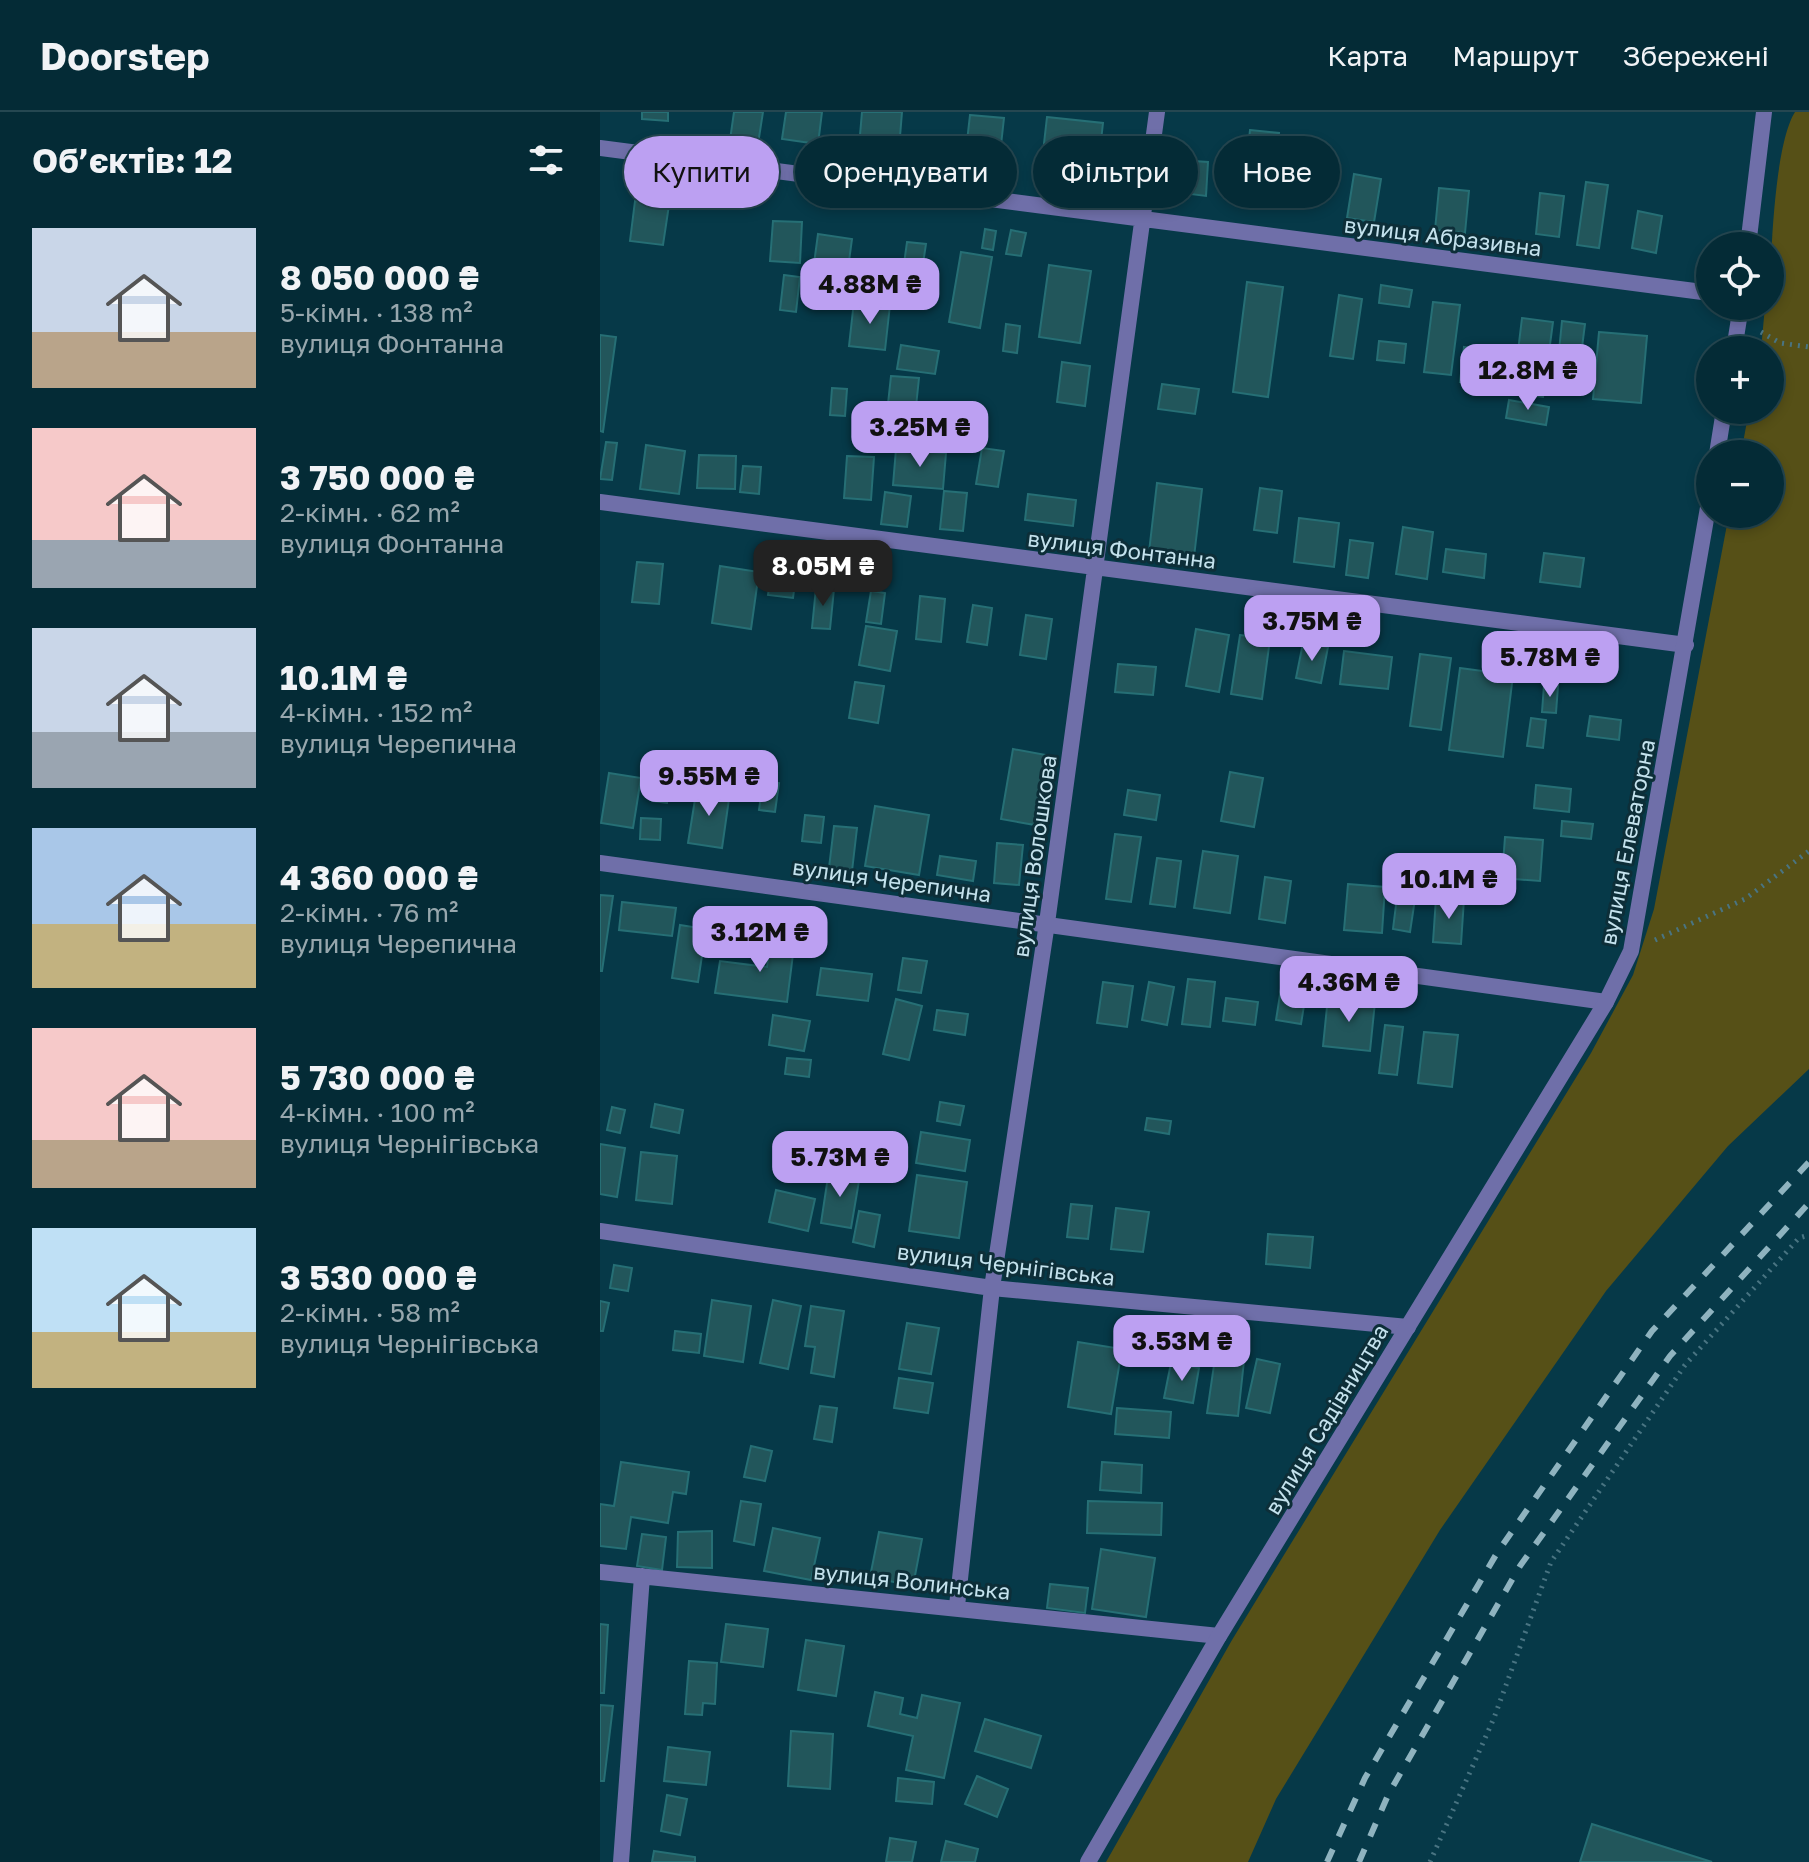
<!DOCTYPE html>
<html lang="uk">
<meta charset="utf-8">
<style>
:root{--surface:#042b36;--page:#123742;--text:#f1f3f6;--muted:#97a7ad;--line:#254751;--accent:#bca0f2}
body{margin:0;font-family:"Golos Text",sans-serif;background:var(--page);color:var(--text);height:100vh;display:flex;flex-direction:column;font-size:30px;white-space:nowrap}
*{box-sizing:border-box;margin:0}
p{font-size:26px;color:var(--muted)}
.icon{flex:none;width:44px;height:44px;fill:none;stroke:currentColor;stroke-width:2;stroke-linecap:round;stroke-linejoin:round}
.map{position:relative;flex:1;overflow:hidden}
.drawer{display:flex;flex-direction:column;background:var(--surface);width:600px}
.drawer>*{flex:none}
.banner{position:absolute;left:24px;top:24px;width:760px;height:72px;display:flex;gap:16px}
.controls{position:absolute;left:1096px;top:120px;display:grid;gap:16px}
.controls a{display:grid;place-items:center;width:88px;height:88px;border-radius:50%;background:var(--surface);box-shadow:0 4px 12px #0003,0 0 0 2px var(--line);font-size:40px}
.price{position:absolute;translate:-50% -68px;padding:0 18px;border-radius:16px;background:var(--accent);color:#111;font-size:26px;line-height:52px;filter:drop-shadow(0 2px 4px #0008)}
.price::after{content:'';position:absolute;left:50%;top:48px;width:24px;height:18px;margin-left:-12px;background:inherit;clip-path:polygon(0 0,100% 0,50% 100%)}
.price.selected{background:#222;color:#fff}
ul{padding:0;list-style:none}
li{display:flex;align-items:center;gap:24px;height:200px;padding:0 32px}
li span{display:grid;place-items:center;flex:none;width:224px;height:160px;border-radius:0px;color:#555}
li>.icon{margin-inline-start:auto}
span .icon{width:96px;height:96px;fill:#fffc;stroke-width:1}
li b{font-size:34px}
h2{display:flex;justify-content:space-between;align-items:center;height:96px;padding:0 32px;font-size:34px}
.pill{padding:0 28px;border-radius:36px;background:var(--surface);box-shadow:0 4px 12px #0003,0 0 0 2px var(--line);font-size:28px;line-height:72px}
.pill.selected{background:var(--accent);color:#111}
header{display:flex;align-items:center;gap:48px;box-sizing:border-box;height:112px;padding:0 40px;background:var(--surface);border-bottom:2px solid var(--line)}
header strong{font-size:38px}
nav{display:flex;gap:44px;margin-inline-start:auto;font-size:28px}
main{display:flex;flex:1;min-height:0}
.map>svg:first-child{display:block}
.green{fill:#565017}
.building{fill:#22565b;stroke:#266f75;stroke-width:2}
.lines{fill:none;stroke-linecap:round;stroke-linejoin:round}
.path{stroke:#497482;stroke-width:5;stroke-dasharray:2 6;stroke-linecap:butt}
.minor{stroke:#6f6fa9;stroke-width:16}
.tertiary{stroke:#6f6fa9;stroke-width:16}
.rail{stroke:#8fb3bf;stroke-width:6;stroke-dasharray:14 14;stroke-linecap:butt}
.labels{text-anchor:middle;dominant-baseline:central;stroke-width:6;stroke-linejoin:round;paint-order:stroke}
.street-label{font-size:22px;fill:#c4e2ed;stroke:#0d2e38}
</style>
<header>
<strong>Doorstep</strong>
<nav><a>Карта</a><a>Маршрут</a><a>Збережені</a></nav>
</header>
<main>
<section class="drawer">
<h2>Об’єктів: 12<svg class="icon" aria-label="filters" viewBox="0 0 24 24"><path d="M4 7h16M4 17h16"/><circle cx="9" cy="7" r="2"/><circle cx="15" cy="17" r="2"/></svg></h2>
<ul>
<li><span style="background:linear-gradient(#c9d6e8 65%,#b9a48a 0)"><svg class="icon" aria-label="home" viewBox="0 0 24 24"><path d="M3 11l9-7 9 7M6 9v11h12V9"/></svg></span><div><b>8 050 000 ₴</b><p>5-кімн. · 138 m²</p><p>вулиця Фонтанна</p></div></li>
<li><span style="background:linear-gradient(#f6c9c9 70%,#9aa5b1 0)"><svg class="icon" aria-label="home" viewBox="0 0 24 24"><path d="M3 11l9-7 9 7M6 9v11h12V9"/></svg></span><div><b>3 750 000 ₴</b><p>2-кімн. · 62 m²</p><p>вулиця Фонтанна</p></div></li>
<li><span style="background:linear-gradient(#c9d6e8 65%,#9aa5b1 0)"><svg class="icon" aria-label="home" viewBox="0 0 24 24"><path d="M3 11l9-7 9 7M6 9v11h12V9"/></svg></span><div><b>10.1M ₴</b><p>4-кімн. · 152 m²</p><p>вулиця Черепична</p></div></li>
<li><span style="background:linear-gradient(#a9c7e8 60%,#c2b280 0)"><svg class="icon" aria-label="home" viewBox="0 0 24 24"><path d="M3 11l9-7 9 7M6 9v11h12V9"/></svg></span><div><b>4 360 000 ₴</b><p>2-кімн. · 76 m²</p><p>вулиця Черепична</p></div></li>
<li><span style="background:linear-gradient(#f6c9c9 70%,#b9a48a 0)"><svg class="icon" aria-label="home" viewBox="0 0 24 24"><path d="M3 11l9-7 9 7M6 9v11h12V9"/></svg></span><div><b>5 730 000 ₴</b><p>4-кімн. · 100 m²</p><p>вулиця Чернігівська</p></div></li>
<li><span style="background:linear-gradient(#bfe0f5 65%,#c2b280 0)"><svg class="icon" aria-label="home" viewBox="0 0 24 24"><path d="M3 11l9-7 9 7M6 9v11h12V9"/></svg></span><div><b>3 530 000 ₴</b><p>2-кімн. · 58 m²</p><p>вулиця Чернігівська</p></div></li>
</ul>
</section>
<div class="map">
<svg width="1209" height="1750" viewBox="0 0 1209 1750">
<rect width="100%" height="100%" fill="#063948"/>
<path class="green" d="M 1195,0 L 1209,0 L 1209,957 L 1128,1034 L 1006,1179 L 840,1418 L 676,1687 L 648,1750 L 506,1750 L 632,1528 L 991,941 L 1033,863 L 1054,797 L 1129,402 L 1170,402 L 1170,342 L 1141,342 L 1149,298 L 1170,298 L 1170,238 L 1161,238 L 1165,194 L 1170,194 C 1170,151 1174,33 1195,0 Z"/>
<path class="building" d="M 42,0 L 68,0 L 68,9 L 42,7 Z
M 134,0 L 163,0 L 158,32 L 130,28 Z
M 186,0 L 222,0 L 218,32 L 182,27 Z
M 262,0 L 302,0 L 298,49 L 258,46 Z
M 370,3 L 404,6 L 399,51 L 365,47 Z
M 447,5 L 503,11 L 498,55 L 442,49 Z
M 650,18 L 679,21 L 672,86 L 643,83 Z
M 709,34 L 729,37 L 722,84 L 703,81 Z
M 593,49 L 608,50 L 606,84 L 590,82 Z
M 754,62 L 781,67 L 774,110 L 747,106 Z
M 986,70 L 1008,73 L 999,136 L 977,133 Z
M 839,76 L 869,79 L 865,121 L 835,118 Z
M 940,81 L 964,84 L 959,125 L 936,122 Z
M 35,89 L 69,93 L 63,133 L 30,129 Z
M 1038,99 L 1062,104 L 1056,141 L 1032,136 Z
M 173,109 L 202,110 L 200,151 L 170,149 Z
M 385,117 L 396,119 L 393,138 L 382,136 Z
M 411,118 L 426,121 L 421,144 L 406,142 Z
M 218,122 L 252,127 L 244,186 L 210,181 Z
M 307,130 L 326,132 L 317,191 L 299,188 Z
M 361,140 L 392,145 L 380,216 L 349,210 Z
M 449,153 L 491,159 L 480,231 L 439,225 Z
M 184,163 L 200,165 L 196,200 L 180,198 Z
M 647,170 L 683,175 L 668,285 L 633,280 Z
M 781,173 L 812,178 L 809,195 L 779,191 Z
M 739,183 L 762,187 L 753,247 L 730,244 Z
M 254,189 L 290,193 L 285,238 L 249,234 Z
M 833,190 L 860,193 L 851,263 L 824,260 Z
M 922,206 L 953,210 L 943,285 L 913,281 Z
M 962,209 L 985,212 L 980,251 L 958,249 Z
M 406,212 L 420,214 L 417,241 L 403,239 Z
M 999,220 L 1047,224 L 1041,291 L 993,287 Z
M 0,223 L 16,225 L 3,320 L 0,319 Z
M 779,229 L 806,232 L 804,251 L 777,248 Z
M 301,233 L 339,239 L 335,262 L 297,257 Z
M 864,235 L 878,237 L 873,271 L 860,270 Z
M 462,250 L 490,254 L 485,294 L 457,290 Z
M 291,264 L 319,266 L 315,304 L 287,301 Z
M 562,272 L 599,277 L 595,302 L 558,297 Z
M 232,276 L 247,277 L 245,304 L 230,303 Z
M 909,288 L 949,295 L 946,313 L 906,306 Z
M 6,330 L 17,331 L 12,368 L 0,367 Z
M 46,333 L 85,339 L 79,382 L 40,377 Z
M 382,336 L 404,339 L 398,375 L 376,372 Z
M 296,337 L 346,341 L 343,377 L 293,373 Z
M 99,343 L 136,344 L 135,377 L 97,376 Z
M 247,344 L 274,345 L 271,388 L 244,386 Z
M 143,354 L 161,355 L 159,382 L 140,380 Z
M 557,371 L 602,377 L 594,445 L 549,440 Z
M 660,376 L 682,379 L 677,421 L 654,418 Z
M 344,379 L 367,381 L 363,419 L 340,417 Z
M 285,380 L 311,384 L 307,415 L 281,412 Z
M 428,382 L 476,388 L 473,414 L 425,408 Z
M 699,406 L 739,411 L 734,455 L 694,450 Z
M 803,415 L 833,420 L 827,467 L 796,462 Z
M 750,428 L 773,431 L 768,466 L 746,463 Z
M 846,437 L 886,442 L 884,466 L 843,460 Z
M 944,441 L 984,446 L 980,475 L 940,470 Z
M 37,450 L 63,452 L 59,492 L 32,490 Z
M 120,454 L 159,460 L 151,517 L 112,511 Z
M 172,454 L 197,457 L 193,486 L 168,483 Z
M 216,476 L 234,477 L 230,517 L 212,516 Z
M 271,479 L 285,481 L 281,512 L 266,510 Z
M 320,484 L 345,487 L 341,530 L 316,527 Z
M 373,493 L 392,496 L 387,533 L 367,530 Z
M 426,503 L 452,507 L 446,547 L 420,543 Z
M 266,514 L 297,519 L 290,559 L 259,553 Z
M 596,517 L 629,523 L 619,580 L 586,574 Z
M 640,523 L 670,527 L 662,587 L 631,582 Z
M 703,531 L 728,535 L 721,571 L 696,566 Z
M 744,539 L 792,545 L 788,577 L 740,572 Z
M 820,542 L 851,546 L 841,618 L 810,614 Z
M 518,552 L 556,555 L 553,583 L 515,580 Z
M 860,556 L 913,563 L 903,645 L 849,638 Z
M 255,570 L 284,574 L 278,611 L 249,606 Z
M 944,573 L 958,574 L 956,601 L 942,600 Z
M 990,604 L 1021,608 L 1019,628 L 987,624 Z
M 931,606 L 946,608 L 943,636 L 927,634 Z
M 413,637 L 446,643 L 435,713 L 401,707 Z
M 56,660 L 71,662 L 67,691 L 52,689 Z
M 630,660 L 663,666 L 654,715 L 621,709 Z
M 9,661 L 41,666 L 33,716 L 1,711 Z
M 163,669 L 179,671 L 175,700 L 159,698 Z
M 936,673 L 971,677 L 969,700 L 934,696 Z
M 97,675 L 130,680 L 122,736 L 88,731 Z
M 528,678 L 560,683 L 556,708 L 524,703 Z
M 275,694 L 329,703 L 319,763 L 265,754 Z
M 205,703 L 224,705 L 221,731 L 202,729 Z
M 41,706 L 61,707 L 60,728 L 40,727 Z
M 962,709 L 993,712 L 991,727 L 961,724 Z
M 234,714 L 257,716 L 252,759 L 229,756 Z
M 515,722 L 541,725 L 531,790 L 506,787 Z
M 905,725 L 943,728 L 940,769 L 902,766 Z
M 397,731 L 423,733 L 419,773 L 394,771 Z
M 603,739 L 638,744 L 630,801 L 594,796 Z
M 340,744 L 376,749 L 373,769 L 337,763 Z
M 557,746 L 581,749 L 575,795 L 550,792 Z
M 665,765 L 691,769 L 685,811 L 659,807 Z
M 748,772 L 785,775 L 782,821 L 744,818 Z
M 0,783 L 13,784 L 2,859 L 0,859 Z
M 797,785 L 815,787 L 810,820 L 793,817 Z
M 836,786 L 864,787 L 861,832 L 833,830 Z
M 22,790 L 76,796 L 72,824 L 19,818 Z
M 114,803 L 135,807 L 128,839 L 108,834 Z
M 80,813 L 106,817 L 98,870 L 72,866 Z
M 171,823 L 195,826 L 187,890 L 115,881 L 120,849 L 167,855 Z
M 303,846 L 327,849 L 321,881 L 298,878 Z
M 221,856 L 272,862 L 268,889 L 217,883 Z
M 588,867 L 615,870 L 610,915 L 582,912 Z
M 503,870 L 533,874 L 527,915 L 497,911 Z
M 549,870 L 574,875 L 567,913 L 542,908 Z
M 682,870 L 707,875 L 701,912 L 676,908 Z
M 728,885 L 775,890 L 770,939 L 723,934 Z
M 626,886 L 658,890 L 655,913 L 623,909 Z
M 296,887 L 322,894 L 309,948 L 283,942 Z
M 337,898 L 368,902 L 365,923 L 334,918 Z
M 173,903 L 210,909 L 204,939 L 169,933 Z
M 785,913 L 803,915 L 797,963 L 779,961 Z
M 824,920 L 858,923 L 852,975 L 818,971 Z
M 187,946 L 211,948 L 209,965 L 185,962 Z
M 340,990 L 364,994 L 360,1013 L 337,1009 Z
M 55,992 L 83,998 L 79,1021 L 51,1015 Z
M 12,995 L 25,998 L 20,1021 L 7,1018 Z
M 547,1006 L 571,1009 L 569,1022 L 545,1018 Z
M 321,1020 L 370,1028 L 365,1059 L 316,1051 Z
M 0,1032 L 25,1036 L 17,1085 L 0,1082 Z
M 41,1040 L 77,1044 L 72,1092 L 36,1088 Z
M 229,1058 L 260,1063 L 251,1116 L 221,1111 Z
M 317,1063 L 367,1070 L 359,1126 L 309,1119 Z
M 176,1078 L 215,1087 L 208,1119 L 169,1110 Z
M 471,1092 L 492,1094 L 488,1127 L 467,1125 Z
M 516,1096 L 549,1100 L 543,1140 L 511,1137 Z
M 259,1099 L 280,1103 L 274,1135 L 253,1130 Z
M 668,1122 L 713,1125 L 710,1156 L 666,1152 Z
M 14,1153 L 32,1156 L 28,1179 L 10,1176 Z
M 112,1188 L 151,1194 L 143,1250 L 104,1244 Z
M 173,1188 L 201,1194 L 188,1257 L 160,1251 Z
M 0,1189 L 9,1191 L 3,1219 L 0,1219 Z
M 211,1194 L 244,1199 L 234,1265 L 211,1261 L 215,1235 L 205,1234 Z
M 307,1211 L 339,1216 L 331,1262 L 299,1257 Z
M 75,1219 L 101,1222 L 99,1241 L 73,1238 Z
M 478,1230 L 522,1237 L 511,1302 L 468,1295 Z
M 615,1246 L 644,1249 L 638,1304 L 607,1301 Z
M 657,1247 L 680,1252 L 670,1301 L 646,1296 Z
M 571,1251 L 599,1256 L 593,1291 L 564,1286 Z
M 299,1266 L 333,1271 L 328,1301 L 294,1296 Z
M 220,1294 L 237,1296 L 232,1330 L 214,1327 Z
M 517,1296 L 571,1300 L 569,1326 L 515,1322 Z
M 151,1334 L 172,1339 L 165,1369 L 144,1365 Z
M 21,1350 L 89,1360 L 86,1382 L 73,1380 L 68,1411 L 31,1405 L 26,1437 L 0,1434 L 0,1392 L 14,1394 Z
M 502,1350 L 542,1353 L 541,1381 L 500,1378 Z
M 141,1389 L 161,1392 L 154,1433 L 134,1429 Z
M 488,1389 L 562,1391 L 561,1423 L 487,1421 Z
M 173,1416 L 220,1426 L 211,1468 L 164,1459 Z
M 112,1419 L 112,1456 L 77,1455 L 78,1420 Z
M 279,1420 L 322,1427 L 313,1474 L 270,1465 Z
M 42,1422 L 66,1425 L 62,1458 L 37,1454 Z
M 501,1437 L 555,1446 L 546,1505 L 492,1497 Z
M 450,1472 L 488,1476 L 485,1501 L 447,1496 Z
M 0,1512 L 8,1513 L 4,1581 L 0,1581 Z
M 126,1512 L 168,1517 L 163,1555 L 121,1550 Z
M 206,1528 L 244,1534 L 236,1584 L 198,1578 Z
M 89,1549 L 117,1551 L 115,1592 L 103,1591 L 102,1603 L 85,1602 Z
M 275,1580 L 303,1586 L 300,1602 L 317,1606 L 322,1583 L 360,1591 L 344,1666 L 306,1658 L 313,1624 L 268,1614 Z
M 0,1593 L 13,1594 L 4,1669 L 0,1669 Z
M 385,1607 L 441,1624 L 431,1656 L 375,1639 Z
M 191,1619 L 233,1622 L 230,1677 L 188,1674 Z
M 68,1635 L 110,1640 L 106,1673 L 64,1669 Z
M 377,1664 L 408,1677 L 397,1705 L 365,1692 Z
M 298,1666 L 334,1670 L 332,1692 L 296,1689 Z
M 67,1683 L 87,1687 L 80,1723 L 61,1719 Z
M 992,1712 L 1112,1750 L 980,1750 Z
M 290,1726 L 316,1730 L 312,1750 L 286,1750 Z
M 346,1729 L 378,1737 L 375,1750 L 341,1750 Z
M 54,1739 L 95,1745 L 95,1750 L 52,1750 Z"/>
<g class="lines">
<path class="path" d="M 1161,220 L 1180,231 L 1209,235
M 1055,828 L 1145,787 L 1209,739
M 830,1750 L 894,1606 L 951,1450 L 1085,1253 L 1199,1126 L 1209,1123"/>
<path class="minor" d="M 0,36 L 1110,181
M 0,390 L 1086,533
M 0,751 L 1006,890
M 0,1119 L 392,1176 L 808,1215
M 0,1460 L 619,1524
M 357,1494 L 392,1176 L 447,811 L 557,0
M 21,1750 L 42,1464"/>
<path class="tertiary" d="M 1148,134 L 1164,0
M 1134,238 L 1141,194
M 1117,342 L 1124,298
M 488,1750 L 619,1524 L 1006,890 L 1031,839 L 1110,384"/>
<path class="rail" d="M 727,1750 L 765,1666 L 897,1441 L 1052,1219 L 1209,1050
M 759,1750 L 789,1681 L 920,1454 L 1070,1244 L 1209,1091"/>
</g>
<g class="labels">
<g class="street-label">
<text transform="translate(843 124) rotate(7)">вулиця Абразивна</text>
<text transform="translate(522 437) rotate(7)">вулиця Фонтанна</text>
<text transform="translate(1027 730) rotate(-79)">вулиця Елеваторна</text>
<text transform="translate(434 744) rotate(-82)">вулиця Волошкова</text>
<text transform="translate(292 768) rotate(8)">вулиця Черепична</text>
<text transform="translate(406 1152) rotate(7)">вулиця Чернігівська</text>
<text transform="translate(726 1307) rotate(-59)">вулиця Садівництва</text>
<text transform="translate(312 1469) rotate(6)">вулиця Волинська</text>
</g>
</g>
</svg>
<div class="controls">
<a><svg class="icon" aria-label="locate" viewBox="0 0 24 24"><circle cx="12" cy="12" r="6"/><path d="M12 2v4M12 18v4M2 12h4M18 12h4"/></svg></a>
<a>+</a>
<a>−</a>
</div>
<b class="price" style="left:270px;top:214px">4.88M ₴</b>
<b class="price" style="left:928px;top:300px">12.8M ₴</b>
<b class="price" style="left:320px;top:357px">3.25M ₴</b>
<b class="price selected" style="left:223px;top:496px">8.05M ₴</b>
<b class="price" style="left:712px;top:551px">3.75M ₴</b>
<b class="price" style="left:950px;top:587px">5.78M ₴</b>
<b class="price" style="left:109px;top:706px">9.55M ₴</b>
<b class="price" style="left:849px;top:809px">10.1M ₴</b>
<b class="price" style="left:160px;top:862px">3.12M ₴</b>
<b class="price" style="left:749px;top:912px">4.36M ₴</b>
<b class="price" style="left:240px;top:1087px">5.73M ₴</b>
<b class="price" style="left:582px;top:1271px">3.53M ₴</b>
<div class="banner">
<a class="pill selected">Купити</a>
<a class="pill">Орендувати</a>
<a class="pill">Фільтри</a>
<a class="pill">Нове</a>
</div>
</div>
</main>
